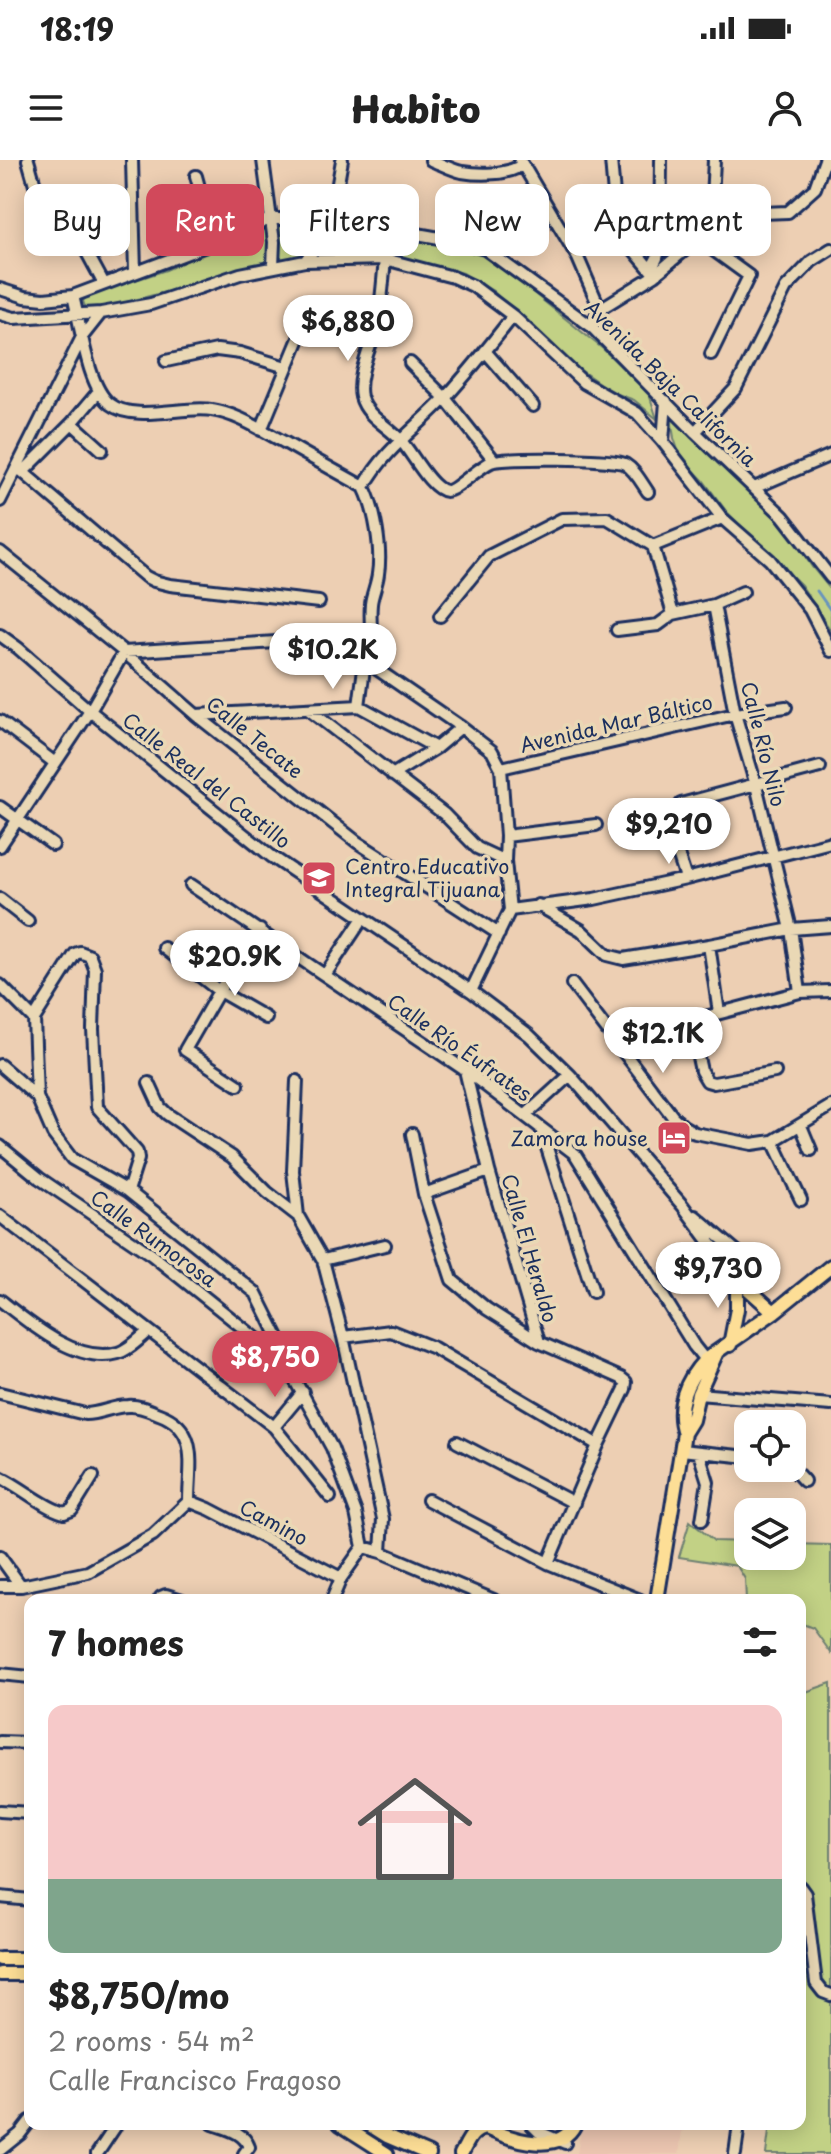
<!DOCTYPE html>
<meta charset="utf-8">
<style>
:root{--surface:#fff;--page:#f2f2f2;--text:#222;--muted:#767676;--line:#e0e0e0;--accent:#d1495b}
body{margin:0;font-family:"Playpen Sans",sans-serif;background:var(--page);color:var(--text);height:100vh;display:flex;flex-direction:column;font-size:30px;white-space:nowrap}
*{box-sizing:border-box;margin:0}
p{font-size:26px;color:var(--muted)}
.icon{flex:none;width:44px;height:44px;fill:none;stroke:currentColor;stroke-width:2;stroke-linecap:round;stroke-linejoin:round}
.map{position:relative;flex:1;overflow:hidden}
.details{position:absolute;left:24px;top:1434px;width:782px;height:536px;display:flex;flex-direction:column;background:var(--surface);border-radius:16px;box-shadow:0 4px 20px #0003}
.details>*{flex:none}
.top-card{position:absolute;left:24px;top:24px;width:784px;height:72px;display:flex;gap:16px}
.fabs{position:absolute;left:734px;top:1250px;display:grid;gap:16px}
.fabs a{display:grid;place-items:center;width:72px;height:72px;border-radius:16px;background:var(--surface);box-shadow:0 4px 20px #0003;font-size:40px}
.price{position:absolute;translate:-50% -68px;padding:0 18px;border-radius:28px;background:#fff;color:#222;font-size:26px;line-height:52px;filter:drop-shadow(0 2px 4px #0008)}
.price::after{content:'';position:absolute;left:50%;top:48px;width:24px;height:18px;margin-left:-12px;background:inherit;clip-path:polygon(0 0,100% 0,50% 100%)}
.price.on{background:var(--accent);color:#fff}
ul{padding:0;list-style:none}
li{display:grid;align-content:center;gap:16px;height:424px;padding:0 24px}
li+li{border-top:2px solid var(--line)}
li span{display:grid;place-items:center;height:248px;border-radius:16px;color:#555}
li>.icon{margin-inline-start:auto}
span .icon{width:144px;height:144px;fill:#fffc;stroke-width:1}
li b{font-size:34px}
h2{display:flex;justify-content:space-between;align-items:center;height:96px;padding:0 24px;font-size:34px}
.pill{padding:0 28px;border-radius:16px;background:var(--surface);box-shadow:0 4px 20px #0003;font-size:28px;line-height:72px}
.pill.on{background:var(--accent);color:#fff}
.status{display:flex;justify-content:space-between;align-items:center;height:56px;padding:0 40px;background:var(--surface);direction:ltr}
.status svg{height:22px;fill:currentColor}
header{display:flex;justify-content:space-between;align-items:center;height:104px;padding:0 24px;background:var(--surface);font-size:36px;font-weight:800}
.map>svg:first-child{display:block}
.built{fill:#ebc5b0}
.green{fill:#c2d185;stroke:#6e8072;stroke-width:2}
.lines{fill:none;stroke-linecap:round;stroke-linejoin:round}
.stream{stroke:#6794bd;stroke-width:3}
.minor-casing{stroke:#1b2f5e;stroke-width:16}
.major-casing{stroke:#1b2f5e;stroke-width:18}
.minor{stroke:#ead8b5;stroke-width:10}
.major{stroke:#fdde96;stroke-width:12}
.labels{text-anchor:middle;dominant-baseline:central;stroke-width:7;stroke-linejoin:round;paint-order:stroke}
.street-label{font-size:20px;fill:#1b2f5e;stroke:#ead8b5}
.poi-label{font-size:20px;fill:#1b2f5e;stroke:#ead8b5;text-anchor:start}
</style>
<div class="status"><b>18:19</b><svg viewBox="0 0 49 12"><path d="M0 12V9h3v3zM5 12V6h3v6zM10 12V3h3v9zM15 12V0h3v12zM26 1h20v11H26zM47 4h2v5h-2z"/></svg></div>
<header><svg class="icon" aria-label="menu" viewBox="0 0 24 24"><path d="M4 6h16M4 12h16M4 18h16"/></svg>Habito<svg class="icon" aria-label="person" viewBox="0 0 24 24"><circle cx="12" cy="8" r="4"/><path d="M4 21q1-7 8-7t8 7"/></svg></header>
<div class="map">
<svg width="831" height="1994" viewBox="0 0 831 1994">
<rect width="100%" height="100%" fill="#edcfb3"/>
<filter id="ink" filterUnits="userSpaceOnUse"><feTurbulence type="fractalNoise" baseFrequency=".0125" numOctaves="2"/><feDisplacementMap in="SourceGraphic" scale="16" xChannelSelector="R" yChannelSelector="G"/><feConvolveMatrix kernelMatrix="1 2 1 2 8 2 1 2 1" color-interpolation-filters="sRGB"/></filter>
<g filter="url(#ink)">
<path class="built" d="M 582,1964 L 683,1964 L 679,1994 L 577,1994 Z"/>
<path class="green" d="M 321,64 L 377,70 L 472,89 L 500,106 L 603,189 L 649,234 L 657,259 L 634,240 L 612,232 L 569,202 L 493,131 L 463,113 L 386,93 L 280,99 L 173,130 L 87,152 L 83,141 L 87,136 L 166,110 L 223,84 L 270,67 Z
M 671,258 L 785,366 L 812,407 L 831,430 L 831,471 L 801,425 L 727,352 L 703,320 L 680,296 L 674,278 Z
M 690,1361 L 714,1381 L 748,1382 L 748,1396 L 792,1396 L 792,1384 L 831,1385 L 831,1493 L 813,1468 L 800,1463 L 800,1440 L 746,1440 L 745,1419 L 737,1406 L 679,1397 Z
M 831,1523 L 831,1994 L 766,1994 L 770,1964 L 800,1964 L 800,1534 Z"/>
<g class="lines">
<path class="stream" d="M 817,431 L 831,451"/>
<defs>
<path id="minor" d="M 28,0 L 43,53 L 48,55 L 61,49 L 65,52 L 104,124
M 132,0 L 135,112
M 263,0 L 274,82 L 273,107
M 431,0 C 441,4 452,10 462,12 C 480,15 507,15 522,5
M 520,0 L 578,98 L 600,149
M 611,0 L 617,70 L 655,115
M 196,16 L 214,83
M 712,39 L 762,53 L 788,52 L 815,28 L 825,0
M 698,79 L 749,116 L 711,194
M 385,99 C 383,119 382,140 378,160 C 373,182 356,216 361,237 C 367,258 389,266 402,282 C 412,293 431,330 446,331 C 454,332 479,307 491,302 C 503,297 615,298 625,304 C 635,310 641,322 648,332
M 305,101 L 330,69 L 342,0
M 651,109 L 657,98 L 660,86 L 661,0
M 0,129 L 25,137 L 44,139 L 73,136 L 214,83 L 270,59 L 333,59 L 462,82 L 485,89 L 591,166 L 695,272 L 783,356 L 831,418
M 73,136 C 81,165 87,226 110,244 C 134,263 185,245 212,250 C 238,254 261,270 284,282 C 310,297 337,312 364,327
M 0,154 L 14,158 L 101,153 L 151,144 L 240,114 L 305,101 L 385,99 L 453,117 L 473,126 L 513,156 L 584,223 L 637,253 L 663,282 L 722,358 L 770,400 L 810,450 L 831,491
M 591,166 L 600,149 L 655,115 L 698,79 L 712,39 L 714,0
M 485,191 L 533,246
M 166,201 L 217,190 L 240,193 L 286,207
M 410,203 L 445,238 L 494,300
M 72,263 L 102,290
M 261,270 L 300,176
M 695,272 L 736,228 L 786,128 L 812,101 L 831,89
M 663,282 L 666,241
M 18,308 L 146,417 L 154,421 L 170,425 L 319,442
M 23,312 L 72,263 L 99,231
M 754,328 L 831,295
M 0,341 L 82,177 L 101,153
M 653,386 L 722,358
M 653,386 L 673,454
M 0,392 L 124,492 L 196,555 L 357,682 L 499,774
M 714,445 L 743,432
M 440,456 L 489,396 L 562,359 L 607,358 L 653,386
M 617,470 L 658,465 L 673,454 L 714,445 L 735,554 L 756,625 L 791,769 L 800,832
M 0,475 L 18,488 L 90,551 L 271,696 L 471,831 L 529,875 L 570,915 L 683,1046 L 737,1119
M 375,507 C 373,486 369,466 371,444 C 372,434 377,424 378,414 C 382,389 375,349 364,327 C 384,290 418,267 446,237 C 470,211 492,183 513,156
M 359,546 L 436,588
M 359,546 L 365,501
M 309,550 L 444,654 L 477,688 L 505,701
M 196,555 L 359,546
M 0,561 L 55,603
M 501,608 L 735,554 L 786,547
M 392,615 L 436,588 L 461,567
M 681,644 L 820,607
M 0,647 L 53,685
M 654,649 L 668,663 L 686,719
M 506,676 L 596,665
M 0,686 L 90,551 L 124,492 L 353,477 L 362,484 L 365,501 L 461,567 L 492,591 L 501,608 L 506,676 L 505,701 L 510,750 L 471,831
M 191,725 L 465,910 L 575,994 L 694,1186 L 709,1205
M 0,739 L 28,761
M 538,745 L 581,770 L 607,795 L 623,799 L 709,785 L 791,769 L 831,766
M 510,750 L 594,739 L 686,719 L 831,682
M 709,785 L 719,853
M 164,788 L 219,831 L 266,858
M 325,815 L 363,758
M 572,824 L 673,957 L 683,966 L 695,973 L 752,984 L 773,981 L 831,946
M 0,825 L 34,859
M 690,861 L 701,911 L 707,921 L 714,923 L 775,912
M 675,862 L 690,861 L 800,832 L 831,831
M 0,905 L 37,937 L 53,974 L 72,999 L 128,1031 L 256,1133 L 278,1177 L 285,1202 L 332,1288 L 356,1353 L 363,1387
M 465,910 L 489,1011 L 539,1182
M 297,921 L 293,1011 L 298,1056 L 323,1100 L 343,1177 L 383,1359 L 381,1392
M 149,923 L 160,947 L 167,954 L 232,997 L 267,1032 L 298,1056
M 238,925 L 185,890 L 219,831 L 260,770
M 37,937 L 34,859 L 75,794 L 80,792 L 90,796 L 95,809 L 93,869 L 97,947 L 137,992 L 138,999 L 128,1031
M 526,955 L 570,915
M 801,966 L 811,990
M 541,969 L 593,1132
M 412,974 L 424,1034 L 452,1120 L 487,1149 L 539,1182 L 621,1218 L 626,1222 L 625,1229 L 598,1285 L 548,1403
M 773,981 L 801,1040
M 0,986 L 39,1018 L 152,1095 L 283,1200
M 424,1034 L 489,1011
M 0,1056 L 274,1267 L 330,1337
M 695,1056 L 754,1106
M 323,1100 L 385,1085
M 0,1140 C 29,1163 78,1205 118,1193 C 129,1190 140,1178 149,1171
M 343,1177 L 391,1171 L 434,1188 L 598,1285
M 0,1233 L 85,1254 C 100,1254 113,1246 128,1246 C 139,1245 149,1250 159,1254 C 200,1269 189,1305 189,1341
M 698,1234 L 831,1245
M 274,1267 L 303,1232
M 457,1282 L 574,1343
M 681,1290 L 748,1297
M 699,1293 L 708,1322 L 702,1360
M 792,1308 L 804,1321
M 0,1317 C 22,1327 41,1346 64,1353 L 72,1350 L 93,1316
M 428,1340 L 548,1403 L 640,1440
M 189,1341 L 209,1349 L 341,1418
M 0,1397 L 21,1426
M 0,1426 L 21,1426 L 88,1412 L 153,1375 L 189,1341
M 159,1440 L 161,1437 L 166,1435 L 182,1440
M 332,1440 L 341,1418 L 363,1387 L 381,1392 L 494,1440
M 0,1514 L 30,1517
M 0,1582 L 30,1583
M 0,1651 L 30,1653
M 800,1727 L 805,1734 L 816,1823 L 823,1832 L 831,1835
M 0,1737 L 30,1740
M 213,1964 C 227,1969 244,1972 249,1987 L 244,1994
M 531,1964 L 539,1972 L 565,1983
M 0,1990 L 20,1974 L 30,1961
M 97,1994 L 117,1964
M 735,1994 L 739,1964"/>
<path id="major" d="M 737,1119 L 774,1152
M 730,1185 L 737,1149 L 737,1119
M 684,1273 C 675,1247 686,1220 705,1200 L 774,1152 L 831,1106
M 657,1440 L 684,1273 L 692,1260 L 698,1234 L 716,1194
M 0,1799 L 30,1799
M 0,1814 L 30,1814
M 340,1964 L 387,1994
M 368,1964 L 387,1976 L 429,1994
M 461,1994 C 468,1982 471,1970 486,1968 C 517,1982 560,1994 575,1964"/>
</defs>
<use href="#minor" class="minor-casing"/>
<use href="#major" class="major-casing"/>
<use href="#minor" class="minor"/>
<use href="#major" class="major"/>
</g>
</g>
<defs>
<symbol id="school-square" viewBox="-11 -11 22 22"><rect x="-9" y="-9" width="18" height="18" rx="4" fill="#d1495b" stroke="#ead8b5"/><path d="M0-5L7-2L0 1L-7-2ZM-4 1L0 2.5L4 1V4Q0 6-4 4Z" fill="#fff"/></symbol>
<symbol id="hotel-square" viewBox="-11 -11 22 22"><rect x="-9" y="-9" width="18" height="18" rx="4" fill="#d1495b" stroke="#ead8b5"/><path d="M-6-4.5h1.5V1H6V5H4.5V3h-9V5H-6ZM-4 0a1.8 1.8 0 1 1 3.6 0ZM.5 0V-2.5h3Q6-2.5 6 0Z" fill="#fff"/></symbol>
</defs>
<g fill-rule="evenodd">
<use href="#school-square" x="299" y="698" width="40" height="40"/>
<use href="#hotel-square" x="654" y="958" width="40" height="40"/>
</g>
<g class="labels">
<g class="street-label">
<text transform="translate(671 223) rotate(44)">Avenida Baja California</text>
<text transform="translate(616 563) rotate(-13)">Avenida Mar Báltico</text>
<text transform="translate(255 577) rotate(39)">Calle Tecate</text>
<text transform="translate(764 584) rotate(76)">Calle Río Nilo</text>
<text transform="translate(207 620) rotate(38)">Calle Real del Castillo</text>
<text transform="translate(460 887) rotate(35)">Calle Río Éufrates</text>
<text transform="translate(154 1078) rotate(36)">Calle Rumorosa</text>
<text transform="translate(530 1088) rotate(74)">Calle El Heraldo</text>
<text transform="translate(274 1362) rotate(28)">Camino</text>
</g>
<g class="poi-label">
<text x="345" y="706">Centro Educativo<tspan x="345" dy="23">Integral Tijuana</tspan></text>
<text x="648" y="978" text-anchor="end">Zamora house</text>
</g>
</g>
</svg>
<div class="fabs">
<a><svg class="icon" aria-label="locate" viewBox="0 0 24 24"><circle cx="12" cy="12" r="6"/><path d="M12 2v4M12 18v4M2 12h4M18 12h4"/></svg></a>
<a><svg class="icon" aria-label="layers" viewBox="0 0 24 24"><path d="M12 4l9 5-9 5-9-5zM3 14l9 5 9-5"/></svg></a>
</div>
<b class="price" style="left:348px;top:203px">$6,880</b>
<b class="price" style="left:333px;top:531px">$10.2K</b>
<b class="price" style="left:669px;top:706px">$9,210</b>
<b class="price" style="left:235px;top:838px">$20.9K</b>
<b class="price" style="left:663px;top:915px">$12.1K</b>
<b class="price" style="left:718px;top:1150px">$9,730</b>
<b class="price on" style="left:275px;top:1239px">$8,750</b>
<div class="top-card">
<a class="pill">Buy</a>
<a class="pill on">Rent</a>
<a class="pill">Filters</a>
<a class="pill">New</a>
<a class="pill">Apartment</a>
</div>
<section class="details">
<h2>7 homes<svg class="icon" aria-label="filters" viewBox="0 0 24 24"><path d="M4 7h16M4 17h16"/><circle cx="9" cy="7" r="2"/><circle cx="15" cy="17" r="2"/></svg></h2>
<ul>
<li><span style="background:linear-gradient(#f6c9c9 70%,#7fa58c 0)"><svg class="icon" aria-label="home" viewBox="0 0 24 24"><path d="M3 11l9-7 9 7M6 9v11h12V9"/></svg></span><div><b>$8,750/mo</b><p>2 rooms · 54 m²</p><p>Calle Francisco Fragoso</p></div></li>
</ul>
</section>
</div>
